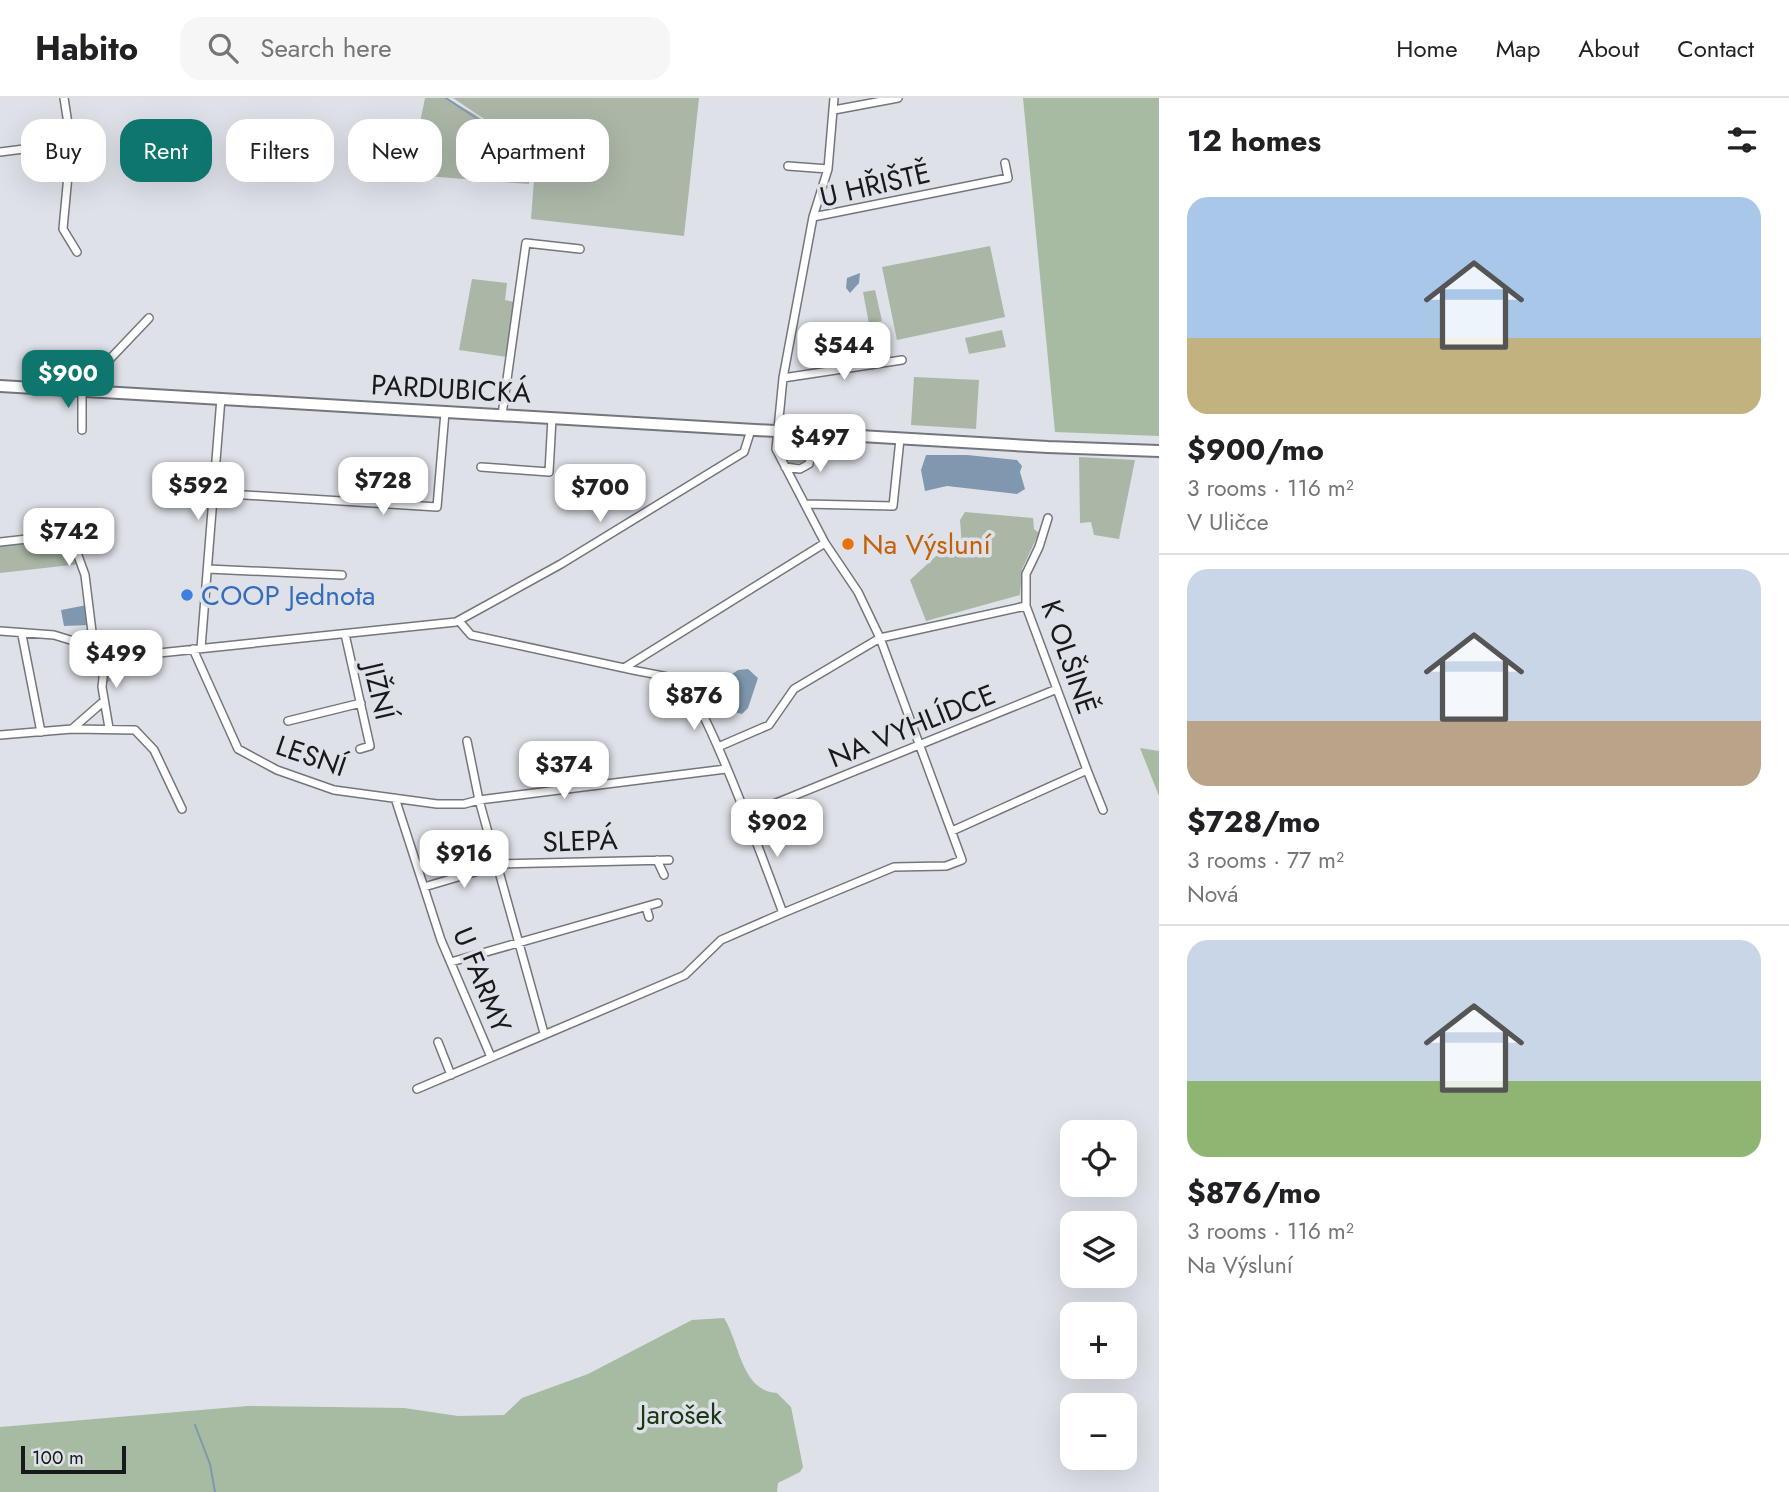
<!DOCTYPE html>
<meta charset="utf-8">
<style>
:root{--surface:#fff;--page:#f6f6f6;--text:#202124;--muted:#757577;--line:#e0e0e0;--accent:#0f766e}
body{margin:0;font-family:Jost,sans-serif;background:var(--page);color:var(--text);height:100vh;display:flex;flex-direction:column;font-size:26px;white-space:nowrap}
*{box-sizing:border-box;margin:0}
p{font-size:23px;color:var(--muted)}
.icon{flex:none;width:38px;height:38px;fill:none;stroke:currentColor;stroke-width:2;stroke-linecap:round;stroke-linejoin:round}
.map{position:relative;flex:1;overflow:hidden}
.panel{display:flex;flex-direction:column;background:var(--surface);width:630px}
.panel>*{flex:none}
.top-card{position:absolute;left:21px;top:21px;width:665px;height:63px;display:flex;gap:14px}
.fabs{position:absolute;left:1060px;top:1022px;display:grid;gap:14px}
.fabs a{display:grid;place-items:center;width:77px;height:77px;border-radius:14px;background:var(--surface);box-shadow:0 7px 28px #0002;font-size:35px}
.scale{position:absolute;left:21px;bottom:18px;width:105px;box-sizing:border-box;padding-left:7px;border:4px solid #18191c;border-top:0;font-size:19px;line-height:24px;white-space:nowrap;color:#18191c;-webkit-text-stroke:5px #dee1e8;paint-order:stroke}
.price{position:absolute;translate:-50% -60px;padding:0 16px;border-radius:14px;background:#fff;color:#222;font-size:23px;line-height:46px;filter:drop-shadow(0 2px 4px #0008)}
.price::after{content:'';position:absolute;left:50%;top:42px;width:21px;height:16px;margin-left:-10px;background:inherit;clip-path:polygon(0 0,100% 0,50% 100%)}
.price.active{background:var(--accent);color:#fff}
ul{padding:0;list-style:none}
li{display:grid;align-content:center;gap:14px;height:371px;padding:0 28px}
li+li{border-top:2px solid var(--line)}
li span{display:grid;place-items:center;height:217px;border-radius:21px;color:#555}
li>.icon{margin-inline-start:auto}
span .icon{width:126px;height:126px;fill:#fffc;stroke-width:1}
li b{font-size:30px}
h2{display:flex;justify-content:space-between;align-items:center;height:84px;padding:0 28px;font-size:30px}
.pill{padding:0 24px;border-radius:21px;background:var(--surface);box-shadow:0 7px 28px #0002;font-size:24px;line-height:63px}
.pill.active{background:var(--accent);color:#fff}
header{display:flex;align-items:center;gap:42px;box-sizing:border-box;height:98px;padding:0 35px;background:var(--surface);border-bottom:2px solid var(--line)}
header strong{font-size:33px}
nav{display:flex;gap:38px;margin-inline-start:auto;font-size:24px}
.search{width:490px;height:63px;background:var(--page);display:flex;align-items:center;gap:18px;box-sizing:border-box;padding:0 24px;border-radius:21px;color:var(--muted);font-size:26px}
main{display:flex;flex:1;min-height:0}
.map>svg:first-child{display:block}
.green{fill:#aab7a7}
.forest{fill:#a6bba1}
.water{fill:#8098af}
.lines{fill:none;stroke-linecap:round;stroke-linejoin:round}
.stream{stroke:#8098af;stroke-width:2}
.street-casing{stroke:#74767d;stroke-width:10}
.secondary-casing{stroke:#74767d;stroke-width:14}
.street{stroke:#fff;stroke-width:7}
.secondary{stroke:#fff;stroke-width:10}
.food-dot{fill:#e8710a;stroke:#dee1e8;stroke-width:2.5}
.shop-dot{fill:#3f7fe0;stroke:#dee1e8;stroke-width:2.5}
.labels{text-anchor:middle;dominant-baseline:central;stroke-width:7;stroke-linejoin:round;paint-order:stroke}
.street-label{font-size:28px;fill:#18191c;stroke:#dee1e8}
.food-label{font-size:28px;fill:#c56008;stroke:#dee1e8;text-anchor:start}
.shop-label{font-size:28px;fill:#366cbe;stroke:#dee1e8;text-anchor:start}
.park-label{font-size:28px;fill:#193912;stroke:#dee1e8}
</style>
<header>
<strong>Habito</strong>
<div class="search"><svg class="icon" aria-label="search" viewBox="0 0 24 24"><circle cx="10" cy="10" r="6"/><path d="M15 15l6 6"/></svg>Search here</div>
<nav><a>Home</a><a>Map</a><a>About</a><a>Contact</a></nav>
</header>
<main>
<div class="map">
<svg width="1159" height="1394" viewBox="0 0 1159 1394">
<rect width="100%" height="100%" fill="#dee1e8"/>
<path class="green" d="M 425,0 L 446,0 L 476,17 L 532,59 L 529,86 L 412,77 L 410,73 Z
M 453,0 L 699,0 L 684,138 L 531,121 L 536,56 Z
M 990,148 L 1005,219 L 897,242 L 882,169 Z
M 472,181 L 507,185 L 505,202 L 514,204 L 507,259 L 459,252 Z
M 875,192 L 882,223 L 869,226 L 863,194 Z
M 1002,232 L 1006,249 L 969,256 L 965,240 Z
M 914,279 L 979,282 L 976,331 L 911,327 Z
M 784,338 L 805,340 L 808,344 L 808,360 L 804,365 L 787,365 L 781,346 Z
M 1079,359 L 1135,362 L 1119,441 L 1094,437 L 1091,424 L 1080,425 Z
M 965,414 L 1033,420 L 1034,431 L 1039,435 L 1022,471 L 1020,497 L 926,523 L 910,482 L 936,458 L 962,449 L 960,422 Z
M 63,441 L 69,443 L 80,466 L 0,475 L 0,447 Z
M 114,560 L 131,561 L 135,569 L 106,585 L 108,565 Z"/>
<path class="forest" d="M 1023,0 L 1159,0 L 1159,338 L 1055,334 Z
M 1140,650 L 1159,653 L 1159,698 Z
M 724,1220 C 740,1245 741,1293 777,1295 L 791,1309 L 803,1369 L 800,1374 L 778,1385 L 777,1394 L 0,1394 L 0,1329 L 248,1308 L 404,1310 L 458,1318 L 504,1317 L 522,1300 L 588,1276 L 692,1222 Z"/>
<path class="water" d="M 860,175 L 859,185 L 850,195 L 846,190 L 847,180 Z
M 926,357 L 967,357 L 1017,362 L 1022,368 L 1020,374 L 1025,391 L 1017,396 L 947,388 L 925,393 L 921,372 Z
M 87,507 L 89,527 L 64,528 L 61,512 Z
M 748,571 L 758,580 L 748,610 L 742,616 L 714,609 L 702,596 L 738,572 Z"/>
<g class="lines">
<path class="stream" d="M 446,0 L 530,56
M 195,1327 L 210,1366 L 215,1394"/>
<defs>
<path id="street" d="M 64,0 L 71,45 L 63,131 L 77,154
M 834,12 L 898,0
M 0,54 L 71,45
M 788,68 L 828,71
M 813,119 L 828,71 L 834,0
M 783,280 L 902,262
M 95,293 L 109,262 L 149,220
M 502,317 L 526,145 L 580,151
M 82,332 L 82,292
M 481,369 L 549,374 L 552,320
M 785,369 L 800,371 L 809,366 L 815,336
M 214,395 L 437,409 L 445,314
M 805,406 L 893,408 L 900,341
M 1048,420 L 1039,449 L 1026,476 L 1026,508 L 1087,672
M 0,444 L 63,437 L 72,441 L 85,477 L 94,550
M 208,471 L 342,477
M 459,523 L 471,537 L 624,570 L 825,445 L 776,351 L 783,280 L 813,119 L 1008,80 L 1005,65
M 0,533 L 54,537 L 106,553 L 140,557 L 456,524 L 561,466 L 744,354 L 751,332
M 345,536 L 370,648 L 360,651
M 22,537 L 41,634
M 201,550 L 221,300
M 193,551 L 238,651 L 277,672 L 334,692 L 437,706 L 464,706 L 479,702 L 544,935
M 106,553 L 102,589 L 109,630
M 624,570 C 641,575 667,576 682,585 C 705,600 769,778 783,815
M 288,623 L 361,605
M 72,631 L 104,603
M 0,637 L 72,631 L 135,632 L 154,652 L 182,711
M 467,643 L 479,702 L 726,671
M 718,649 L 769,627 L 794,591 L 880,540 L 1026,508
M 395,700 L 441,842 L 491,959
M 744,718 L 1057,591
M 952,733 L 1087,672 L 1103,712
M 657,762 L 664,777
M 424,789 L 502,766 L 669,762
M 646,809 L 649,819
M 451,864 L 658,805
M 438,944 L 451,977
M 417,991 L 685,877 L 721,842 L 783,815 L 894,769 L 946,768 L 962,762 L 880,540 L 858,494 L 825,445"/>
<path id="secondary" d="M 0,288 L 1048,349 L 1159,353"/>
</defs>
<use href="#street" class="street-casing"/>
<use href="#secondary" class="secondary-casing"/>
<use href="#street" class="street"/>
<use href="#secondary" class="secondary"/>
</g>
<circle class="food-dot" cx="848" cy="446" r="7"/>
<circle class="shop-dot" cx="187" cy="497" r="7"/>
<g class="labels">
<g class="street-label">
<text transform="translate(875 87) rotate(-13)">U HŘIŠTĚ</text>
<text transform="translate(451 291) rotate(3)">PARDUBICKÁ</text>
<text transform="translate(1069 559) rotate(71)">K OLŠINĚ</text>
<text transform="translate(379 593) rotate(77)">JIŽNÍ</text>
<text transform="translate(912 628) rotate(-22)">NA VYHLÍDCE</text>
<text transform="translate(311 658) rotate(19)">LESNÍ</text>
<text transform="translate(580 743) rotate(-2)">SLEPÁ</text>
<text transform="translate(482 882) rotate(68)">U FARMY</text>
</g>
<g class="food-label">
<text x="862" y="446">Na Výsluní</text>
</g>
<g class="shop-label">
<text x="201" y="497">COOP Jednota</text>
</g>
<g class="park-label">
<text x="681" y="1316">Jarošek</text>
</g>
</g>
</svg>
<div class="fabs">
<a><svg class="icon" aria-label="locate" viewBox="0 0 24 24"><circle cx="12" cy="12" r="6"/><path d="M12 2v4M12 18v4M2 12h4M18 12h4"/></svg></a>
<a><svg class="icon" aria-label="layers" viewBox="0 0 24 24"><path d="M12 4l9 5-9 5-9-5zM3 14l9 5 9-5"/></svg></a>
<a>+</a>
<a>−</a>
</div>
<div class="scale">100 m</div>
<b class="price" style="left:844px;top:284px">$544</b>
<b class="price active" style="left:68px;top:312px">$900</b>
<b class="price" style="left:820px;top:376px">$497</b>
<b class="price" style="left:383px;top:419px">$728</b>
<b class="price" style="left:198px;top:424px">$592</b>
<b class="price" style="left:600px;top:426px">$700</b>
<b class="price" style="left:69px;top:470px">$742</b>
<b class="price" style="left:116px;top:592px">$499</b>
<b class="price" style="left:694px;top:634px">$876</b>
<b class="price" style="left:564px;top:703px">$374</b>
<b class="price" style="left:777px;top:761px">$902</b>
<b class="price" style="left:464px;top:792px">$916</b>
<div class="top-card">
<a class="pill">Buy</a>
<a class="pill active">Rent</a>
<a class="pill">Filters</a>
<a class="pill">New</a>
<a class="pill">Apartment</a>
</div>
</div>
<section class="panel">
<h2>12 homes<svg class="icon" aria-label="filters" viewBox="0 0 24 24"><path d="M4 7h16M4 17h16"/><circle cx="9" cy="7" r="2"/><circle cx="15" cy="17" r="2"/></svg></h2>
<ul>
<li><span style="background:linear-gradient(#a9c7e8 65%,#c2b280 0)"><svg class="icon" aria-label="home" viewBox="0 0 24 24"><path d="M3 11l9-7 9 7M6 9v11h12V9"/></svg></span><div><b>$900/mo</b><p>3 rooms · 116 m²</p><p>V Uličce</p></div></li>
<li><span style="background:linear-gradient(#c9d6e8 70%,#b9a48a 0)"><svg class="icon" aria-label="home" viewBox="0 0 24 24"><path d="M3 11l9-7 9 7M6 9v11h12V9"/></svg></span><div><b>$728/mo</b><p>3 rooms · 77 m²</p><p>Nová</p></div></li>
<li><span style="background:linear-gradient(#c9d6e8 65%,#8fb573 0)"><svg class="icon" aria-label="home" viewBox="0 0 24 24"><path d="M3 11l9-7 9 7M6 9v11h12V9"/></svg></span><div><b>$876/mo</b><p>3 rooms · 116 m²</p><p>Na Výsluní</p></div></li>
</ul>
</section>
</main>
